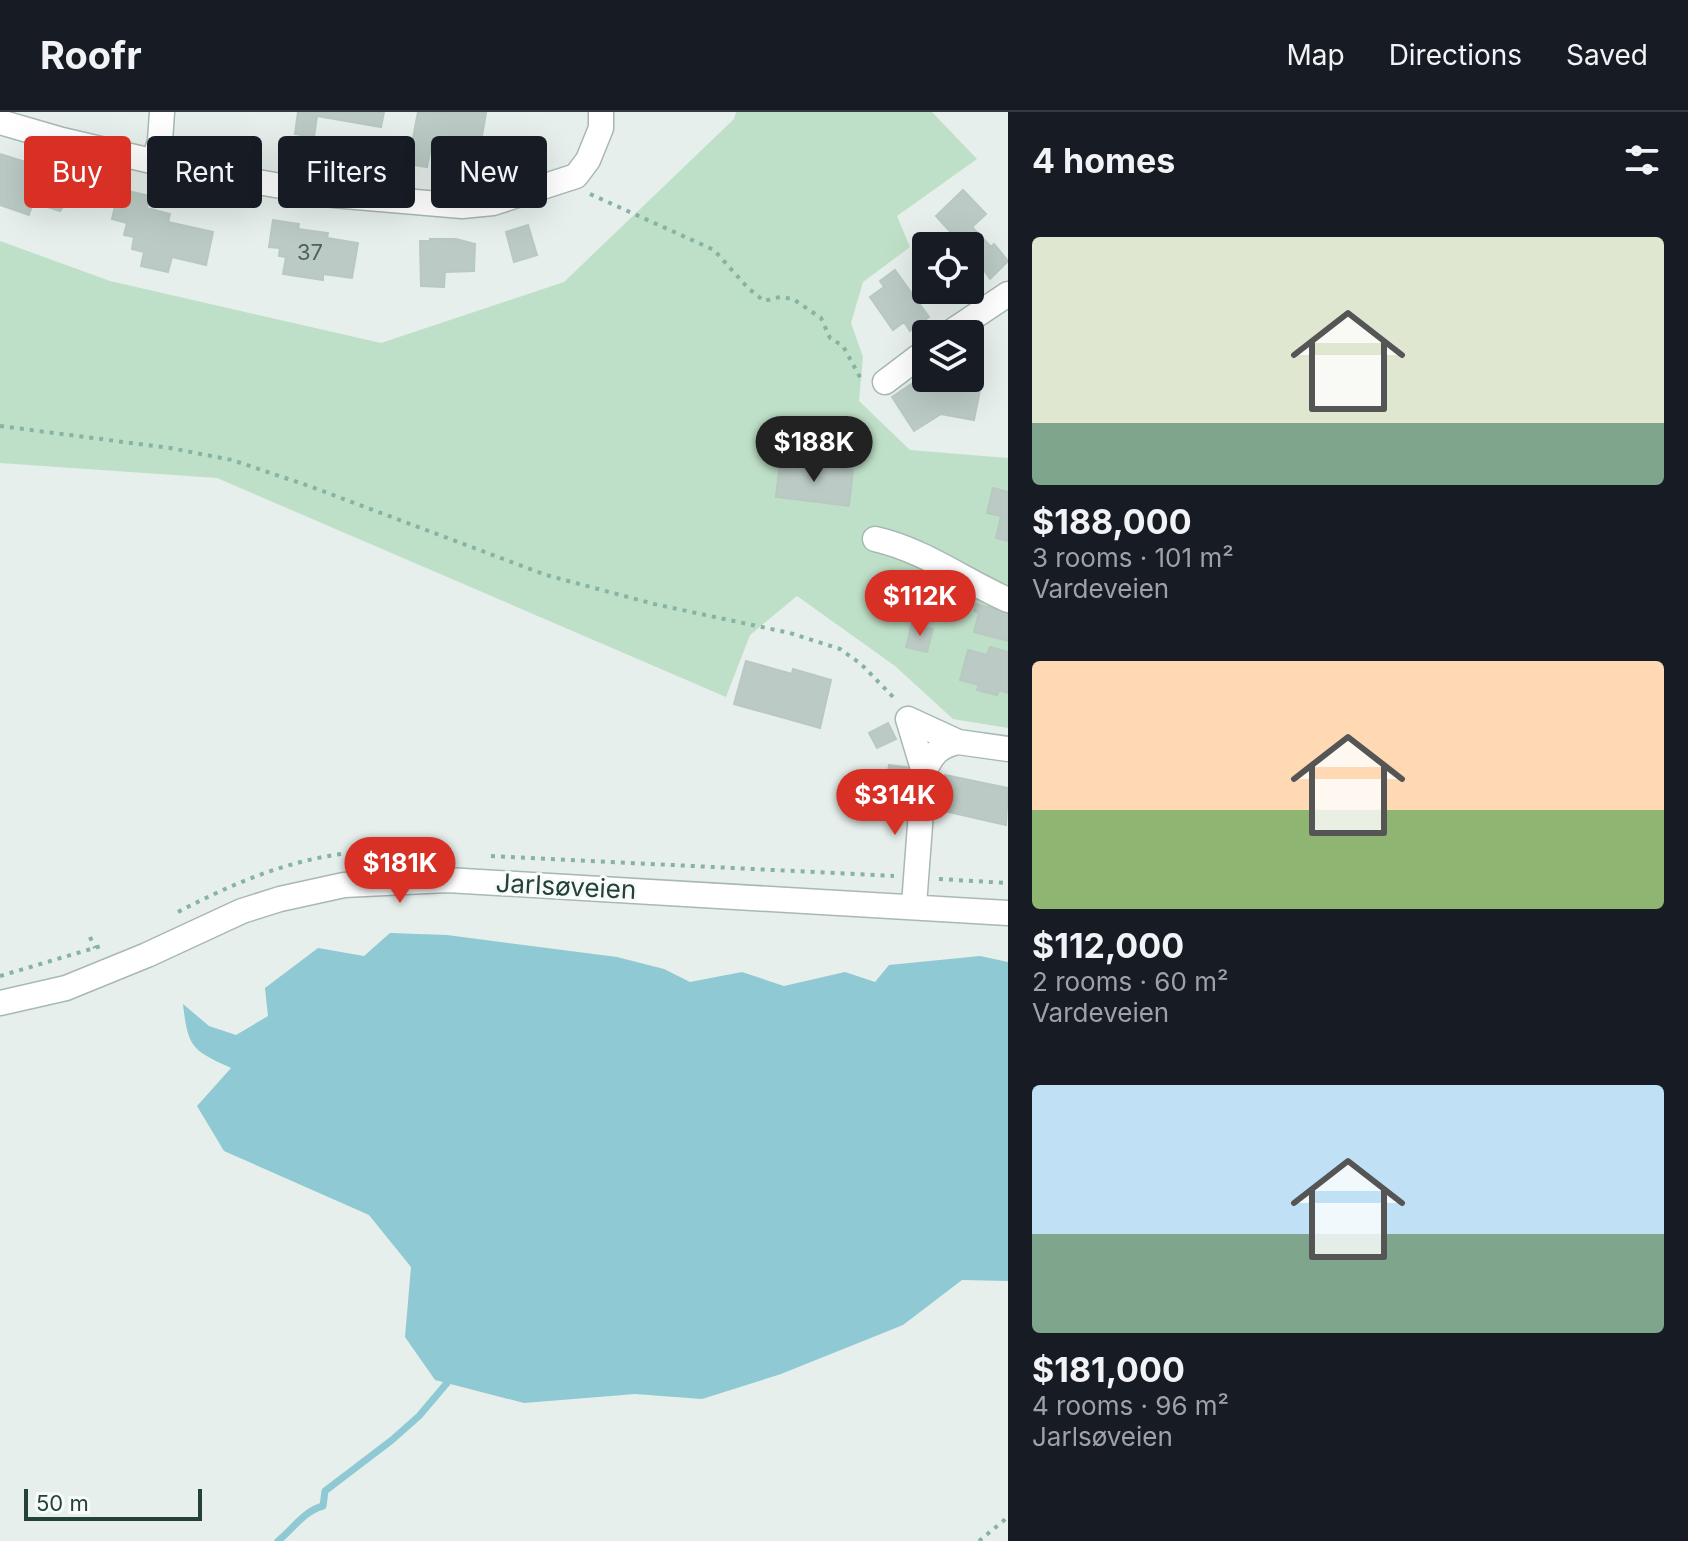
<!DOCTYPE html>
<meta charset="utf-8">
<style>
:root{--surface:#171b24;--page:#20242c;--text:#f1f3f6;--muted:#9ea1a6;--line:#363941;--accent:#d93025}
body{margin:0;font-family:Inter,sans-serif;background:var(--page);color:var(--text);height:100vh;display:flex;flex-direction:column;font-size:30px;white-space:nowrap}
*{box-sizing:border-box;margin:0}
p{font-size:26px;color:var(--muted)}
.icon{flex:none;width:44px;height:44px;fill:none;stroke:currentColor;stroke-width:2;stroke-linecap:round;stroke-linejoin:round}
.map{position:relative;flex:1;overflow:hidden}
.side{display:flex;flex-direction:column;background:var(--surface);width:680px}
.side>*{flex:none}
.hud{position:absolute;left:24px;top:24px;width:760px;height:72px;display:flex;gap:16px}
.buttons{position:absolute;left:912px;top:120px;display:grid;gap:16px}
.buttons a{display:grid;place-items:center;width:72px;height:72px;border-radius:8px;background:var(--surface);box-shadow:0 8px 32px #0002;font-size:40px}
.scale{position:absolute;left:24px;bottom:20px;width:178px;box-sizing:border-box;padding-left:8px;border:4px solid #24423a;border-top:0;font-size:22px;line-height:28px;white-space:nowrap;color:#24423a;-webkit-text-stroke:6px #f7fbf9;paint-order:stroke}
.price{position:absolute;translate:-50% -68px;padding:0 18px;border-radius:28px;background:var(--accent);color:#fff;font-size:26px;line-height:52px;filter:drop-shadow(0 2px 4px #0008)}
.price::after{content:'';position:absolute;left:50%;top:48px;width:24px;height:18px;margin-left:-12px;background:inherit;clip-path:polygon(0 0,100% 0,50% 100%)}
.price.active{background:#222;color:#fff}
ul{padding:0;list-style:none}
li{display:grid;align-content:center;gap:16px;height:424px;padding:0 24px}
li span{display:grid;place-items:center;height:248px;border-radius:8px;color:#555}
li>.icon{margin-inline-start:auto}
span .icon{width:144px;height:144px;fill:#fffc;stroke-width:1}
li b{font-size:34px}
h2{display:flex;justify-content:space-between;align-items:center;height:96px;padding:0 24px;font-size:34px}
.tag{padding:0 28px;border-radius:8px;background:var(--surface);box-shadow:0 8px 32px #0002;font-size:28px;line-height:72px}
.tag.active{background:var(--accent);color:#fff}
header{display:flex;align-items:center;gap:48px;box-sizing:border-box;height:112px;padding:0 40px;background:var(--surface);border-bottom:2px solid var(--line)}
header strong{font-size:38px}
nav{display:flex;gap:44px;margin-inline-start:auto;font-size:28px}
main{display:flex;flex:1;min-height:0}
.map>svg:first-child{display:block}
.green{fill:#bfe0c8}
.water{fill:#8ec9d4}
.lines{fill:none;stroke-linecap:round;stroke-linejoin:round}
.stream{stroke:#8ec9d4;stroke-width:7}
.building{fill:#bbcac4;stroke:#b8c9c2;stroke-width:2}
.minor-casing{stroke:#a8b8b2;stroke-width:27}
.path{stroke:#86b3a5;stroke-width:4;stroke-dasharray:4 6;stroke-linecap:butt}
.minor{stroke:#fff;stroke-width:24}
.labels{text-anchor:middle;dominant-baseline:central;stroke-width:6;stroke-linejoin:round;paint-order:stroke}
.number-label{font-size:22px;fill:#4a645c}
.street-label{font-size:26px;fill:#24423a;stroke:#f7fbf9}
</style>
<header>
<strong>Roofr</strong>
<nav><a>Map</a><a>Directions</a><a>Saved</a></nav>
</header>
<main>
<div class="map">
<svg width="1008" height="1429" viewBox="0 0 1008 1429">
<rect width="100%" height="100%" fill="#e6efeb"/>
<path class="green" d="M 736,0 L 932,0 L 977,47 L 897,104 L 910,135 L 863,170 L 851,211 L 863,245 L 859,289 L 910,338 L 1008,346 L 1008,616 L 953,607 L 895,554 L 797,484 L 750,523 L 726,585 L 217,366 L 0,351 L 0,129 L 110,169 L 381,231 L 564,170 L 734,7 Z"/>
<path class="water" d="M 390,821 L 447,823 L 617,845 L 664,857 L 690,870 L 742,860 L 784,874 L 845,860 L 875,870 L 889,853 L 980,844 L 1008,850 L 1008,1169 L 962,1168 L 903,1213 L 781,1262 L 702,1287 L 635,1282 L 524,1291 L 435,1268 L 405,1225 L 411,1155 L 369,1103 L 224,1039 L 197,994 L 231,956 C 192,938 188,936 183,892 L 209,914 L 236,923 L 268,904 L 265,876 L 318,836 L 364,844 Z"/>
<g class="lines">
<path class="stream" d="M 278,1429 C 293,1417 304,1399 323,1394 L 325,1379 L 392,1328 L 419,1304 L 447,1271"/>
</g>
<path class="building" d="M 298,0 L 384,0 L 381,15 L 317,4 L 314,25 L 295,22 Z
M 418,0 L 486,1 L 480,35 L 432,30 L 427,55 L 408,52 Z
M 0,42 L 51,58 L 53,55 L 85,65 L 75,95 L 65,92 L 60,99 L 33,90 L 29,103 L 0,93 Z
M 119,77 L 150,84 L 147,96 L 170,102 L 168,110 L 213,120 L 206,153 L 172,145 L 168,160 L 141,154 L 144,140 L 132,137 L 134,125 L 124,123 L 127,111 L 112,107 Z
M 963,78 L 986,102 L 972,115 L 991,135 L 994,132 L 1008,149 L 990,167 L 979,151 L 970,159 L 970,134 L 948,134 L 956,126 L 936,104 Z
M 273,108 L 299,112 L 298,117 L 328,121 L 327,126 L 358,131 L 352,166 L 323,162 L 323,168 L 283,162 L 286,145 L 279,144 L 280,136 L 269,135 Z
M 528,113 L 537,143 L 514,150 L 506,120 Z
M 430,127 L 456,127 L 475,132 L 474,159 L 445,160 L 444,175 L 421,174 L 420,129 L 430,129 Z
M 895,158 L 929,205 L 910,219 L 904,210 L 893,218 L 870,185 L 884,175 L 880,169 Z
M 922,265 L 924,269 L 928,266 L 948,266 L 981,273 L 974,308 L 941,302 L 914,319 L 892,285 Z
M 780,349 L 853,358 L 849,394 L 776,385 Z
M 993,376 L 1008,380 L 1008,429 L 996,426 L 1001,404 L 987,401 Z
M 976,492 L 1008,500 L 1008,529 L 974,520 L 979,501 L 974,499 Z
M 912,512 L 933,517 L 927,540 L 906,535 Z
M 990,535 L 1008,540 L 1008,581 L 999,578 L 997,583 L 977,578 L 979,573 L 960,568 L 968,538 L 987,543 Z
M 746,549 L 792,562 L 793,557 L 831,568 L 820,616 L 734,592 Z
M 888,611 L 896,627 L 877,636 L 869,621 Z
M 889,653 L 913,656 L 907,699 L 882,695 Z
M 945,663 L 1008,676 L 1006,713 L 931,696 L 937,667 L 943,668 Z"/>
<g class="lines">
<defs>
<path id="minor" d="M 0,10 L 62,28 L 194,59 L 333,83 L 462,94 L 493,91 L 576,64 L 588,48 L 601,16 L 601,0
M 154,49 L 160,29 L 162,0
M 948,222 L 1008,182
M 885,270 L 926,239
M 875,427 C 924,438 963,468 1008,488
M 908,607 L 958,630 L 1008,637
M 908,607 L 924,660 C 932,643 938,634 958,630
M 914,793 L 924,660
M 0,891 L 66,876 L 147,843 L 242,799 L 280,787 L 344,773 L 447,768 L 1008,801"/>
</defs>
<use href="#minor" class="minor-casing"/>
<path class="path" d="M 590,82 L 714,138 L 748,176 L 764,189 L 780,185 L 793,187 L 821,206 L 830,226 L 843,234 L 861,267
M 0,314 L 170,336 L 232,348 L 309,374 L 546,463 L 654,492 L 790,521 L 840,537 L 861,552 L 897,589
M 491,744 L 894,764
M 939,767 L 1008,771
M 178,800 C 243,766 310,739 384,739 C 405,738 426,741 446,742
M 90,825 L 95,836
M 0,864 L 101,834
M 979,1429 L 1008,1405"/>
<use href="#minor" class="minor"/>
</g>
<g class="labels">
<g class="number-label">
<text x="310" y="140">37</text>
</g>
<g class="street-label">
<text transform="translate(566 774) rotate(3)">Jarlsøveien</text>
</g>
</g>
</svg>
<div class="buttons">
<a><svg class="icon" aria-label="locate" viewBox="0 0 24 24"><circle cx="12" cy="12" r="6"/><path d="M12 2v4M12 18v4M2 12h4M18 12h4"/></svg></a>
<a><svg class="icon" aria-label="layers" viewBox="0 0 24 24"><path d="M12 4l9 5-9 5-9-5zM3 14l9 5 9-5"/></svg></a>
</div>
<div class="scale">50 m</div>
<b class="price active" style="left:814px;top:372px">$188K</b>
<b class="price" style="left:920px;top:526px">$112K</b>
<b class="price" style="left:895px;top:725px">$314K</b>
<b class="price" style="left:400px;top:793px">$181K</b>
<div class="hud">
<a class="tag active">Buy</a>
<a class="tag">Rent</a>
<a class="tag">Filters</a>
<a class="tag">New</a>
</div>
</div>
<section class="side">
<h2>4 homes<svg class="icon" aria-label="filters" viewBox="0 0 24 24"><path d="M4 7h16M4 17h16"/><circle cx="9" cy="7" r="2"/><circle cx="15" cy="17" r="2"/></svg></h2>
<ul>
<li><span style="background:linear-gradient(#dfe7d0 75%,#7fa58c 0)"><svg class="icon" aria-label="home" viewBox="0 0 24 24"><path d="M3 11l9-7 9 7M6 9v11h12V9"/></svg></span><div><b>$188,000</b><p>3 rooms · 101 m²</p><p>Vardeveien</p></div></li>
<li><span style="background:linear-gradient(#ffd9b3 60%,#8fb573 0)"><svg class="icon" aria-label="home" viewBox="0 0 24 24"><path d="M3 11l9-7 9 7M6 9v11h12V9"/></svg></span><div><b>$112,000</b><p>2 rooms · 60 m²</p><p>Vardeveien</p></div></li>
<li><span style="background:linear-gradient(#bfe0f5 60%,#7fa58c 0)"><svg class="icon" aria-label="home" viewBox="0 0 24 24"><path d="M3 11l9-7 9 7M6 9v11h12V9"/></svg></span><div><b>$181,000</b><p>4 rooms · 96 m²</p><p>Jarlsøveien</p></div></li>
</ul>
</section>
</main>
